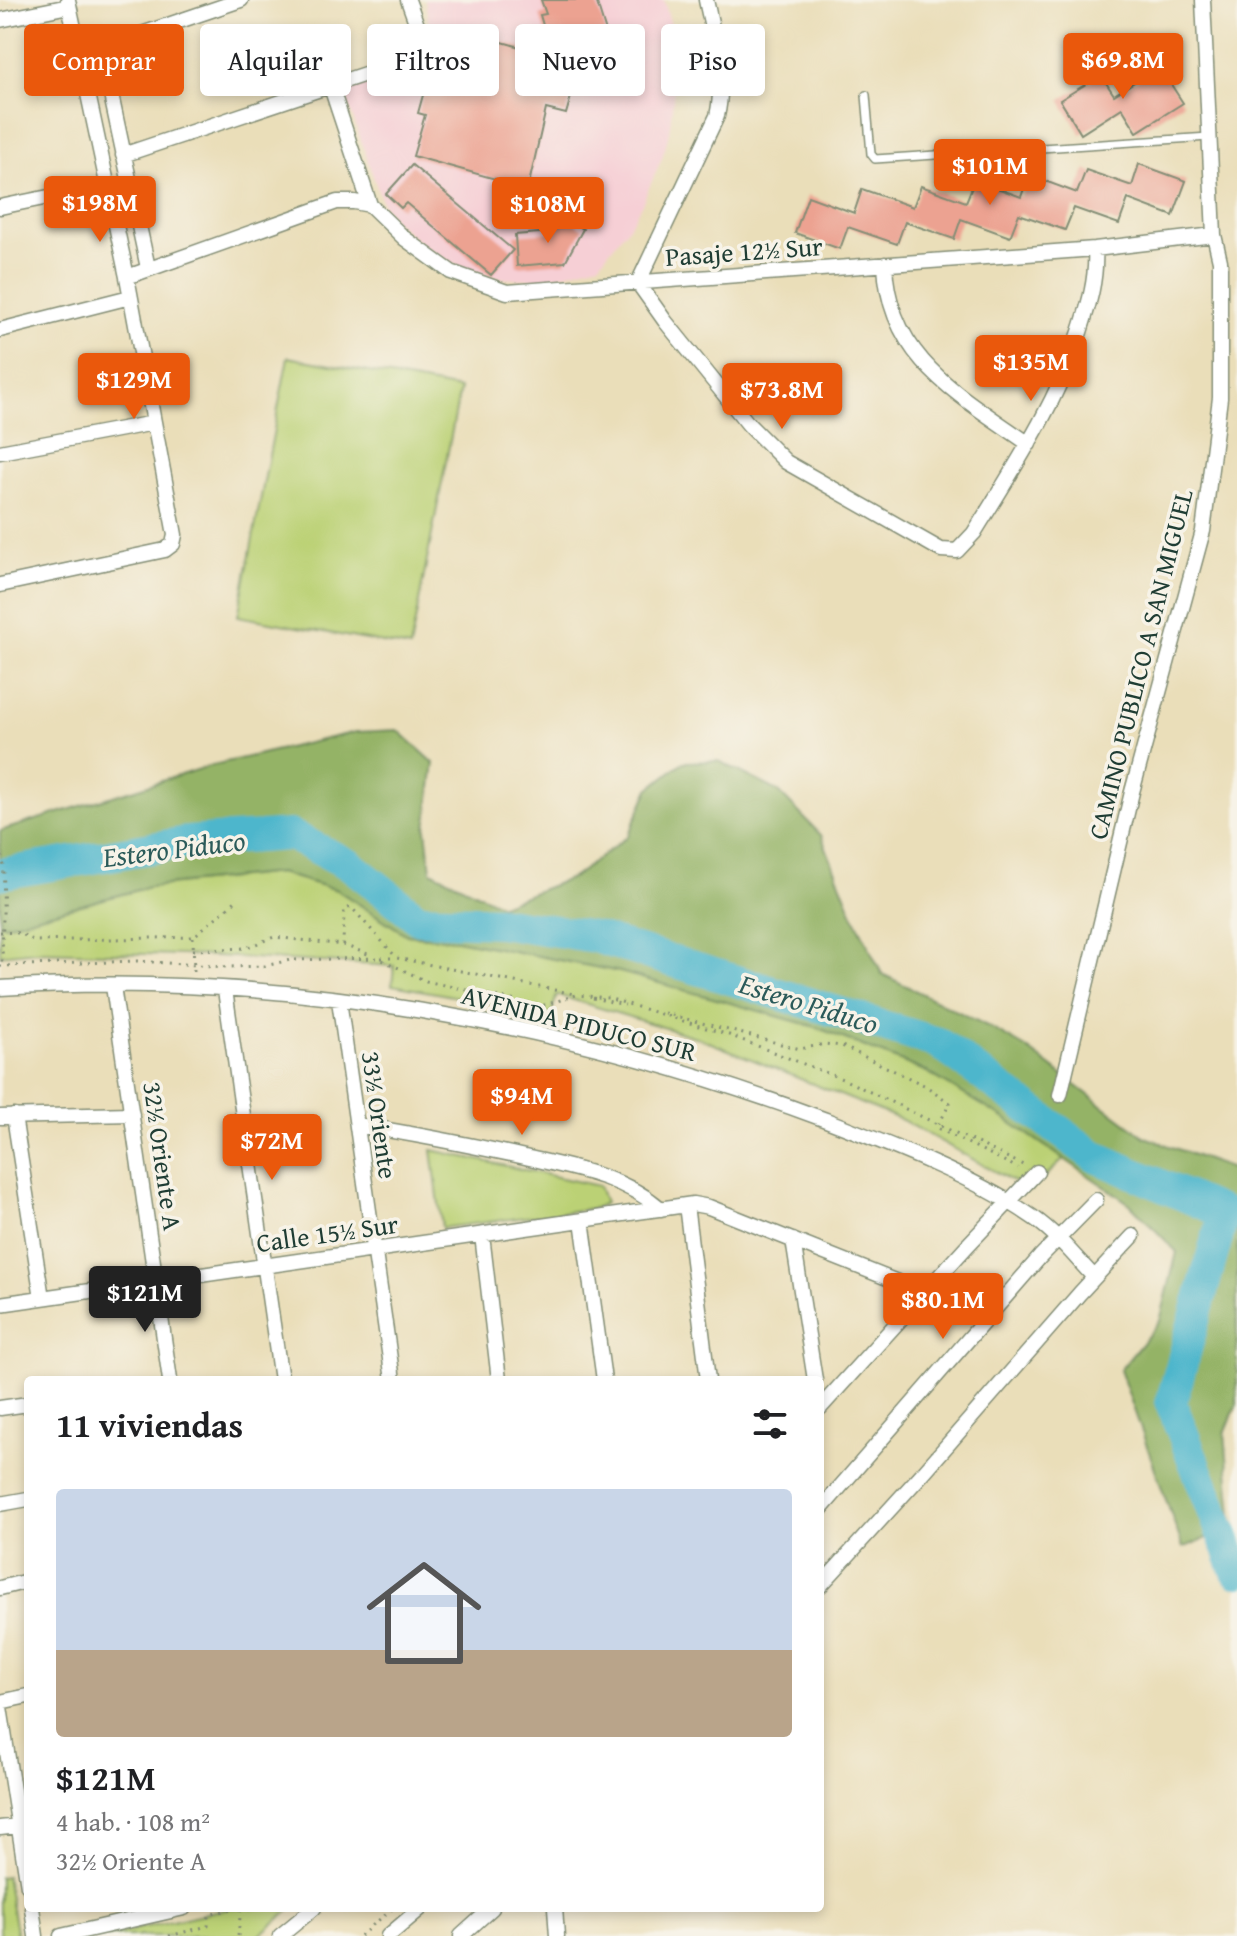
<!DOCTYPE html>
<html lang="es">
<meta charset="utf-8">
<style>
:root{--surface:#fff;--page:#f6f6f6;--text:#202124;--muted:#757577;--accent:#ea580c}
body{margin:0;font-family:"Gentium Book Plus",serif;background:var(--page);color:var(--text);height:100vh;display:flex;flex-direction:column;font-size:30px;white-space:nowrap}
*{box-sizing:border-box;margin:0}
p{font-size:26px;color:var(--muted)}
.icon{flex:none;width:44px;height:44px;fill:none;stroke:currentColor;stroke-width:2;stroke-linecap:round;stroke-linejoin:round}
.map{position:relative;flex:1;overflow:hidden}
.details{position:absolute;left:24px;top:1376px;width:800px;height:536px;display:flex;flex-direction:column;background:var(--surface);border-radius:8px;box-shadow:0 4px 12px #0003}
.details>*{flex:none}
.banner{position:absolute;left:24px;top:24px;width:800px;height:72px;display:flex;gap:16px}
.price{position:absolute;translate:-50% -68px;padding:0 18px;border-radius:8px;background:var(--accent);color:#fff;font-size:26px;line-height:52px;filter:drop-shadow(0 2px 4px #0008)}
.price::after{content:'';position:absolute;left:50%;top:48px;width:24px;height:18px;margin-left:-12px;background:inherit;clip-path:polygon(0 0,100% 0,50% 100%)}
.price.active{background:#222;color:#fff}
ul{padding:0;list-style:none}
li{display:grid;align-content:center;gap:16px;height:424px;padding:0 32px}
li span{display:grid;place-items:center;height:248px;border-radius:8px;color:#555}
li>.icon{margin-inline-start:auto}
span .icon{width:144px;height:144px;fill:#fffc;stroke-width:1}
li b{font-size:34px}
h2{display:flex;justify-content:space-between;align-items:center;height:96px;padding:0 32px;font-size:34px}
.tag{padding:0 28px;border-radius:8px;background:var(--surface);box-shadow:0 4px 12px #0003;font-size:28px;line-height:72px}
.tag.active{background:var(--accent);color:#fff}
.map>svg:first-child{display:block}
.built{fill:#f6cfd5}
.green{fill:#bbd175;stroke:#6d8754;stroke-width:2}
.forest{fill:#94b366;stroke:#5a784d;stroke-width:2}
.lines{fill:none;stroke-linecap:round;stroke-linejoin:round}
.river{stroke:#4eb6cc;stroke-width:32}
.building{fill:#eca291}
.lane-casing{stroke:#848e76;stroke-width:10}
.street-casing{stroke:#848e76;stroke-width:17}
.path{stroke:#848e76;stroke-width:3;stroke-dasharray:2 6;stroke-linecap:butt}
.lane{stroke:#fff;stroke-width:7}
.street{stroke:#fff;stroke-width:14}
.labels{text-anchor:middle;dominant-baseline:central;stroke-width:7;stroke-linejoin:round;paint-order:stroke}
.street-label{font-size:26px;fill:#1f3d34;stroke:#f7f3e8}
.water-label{font-size:28px;font-style:italic;fill:#2b5b5a;stroke:#f7f3e8}
</style>
<div class="map">
<svg width="1237" height="1936" viewBox="0 0 1237 1936">
<rect width="100%" height="100%" fill="#f7f3e8"/>
<filter id="ink" filterUnits="userSpaceOnUse"><feTurbulence type="fractalNoise" baseFrequency=".0125" numOctaves="2"/><feDisplacementMap in="SourceGraphic" scale="16" xChannelSelector="R" yChannelSelector="G"/><feConvolveMatrix kernelMatrix="1 2 1 2 8 2 1 2 1" color-interpolation-filters="sRGB"/></filter>
<filter id="wash" filterUnits="userSpaceOnUse"><feTurbulence type="fractalNoise" baseFrequency=".006" numOctaves="4" result="noise"/><feDisplacementMap in="SourceGraphic" scale="32" xChannelSelector="R" yChannelSelector="G"/><feGaussianBlur stdDeviation="1.8" result="paint"/><feColorMatrix in="noise" values="0 0 0 0 0 0 0 0 0 0 0 0 0 0 0 0 0 1.4 0 .05"/><feComposite in="paint" operator="in"/></filter>
<g filter="url(#wash)">
<rect width="100%" height="100%" fill="#eadeb9"/>
<path class="built" d="M 425,0 L 664,0 L 676,43 L 677,65 L 669,134 L 662,158 L 642,204 L 630,225 L 599,264 L 545,279 L 508,279 L 489,276 L 454,264 L 422,245 L 394,220 L 383,205 L 342,86 L 429,52 L 431,40 Z"/>
<path class="green" d="M 288,357 L 460,389 L 410,648 L 238,616 Z
M 279,873 L 337,890 L 407,935 L 457,940 L 620,972 L 816,1027 L 927,1072 L 1007,1120 L 1064,1159 L 1030,1191 L 902,1120 L 699,1038 L 557,995 L 551,1014 L 392,985 L 394,966 L 216,956 L 36,951 L 0,955 L 0,923 L 6,925 L 149,887 Z
M 432,1150 L 599,1186 L 605,1203 L 595,1208 L 442,1228 Z
M 6,1876 L 17,1936 L 0,1936 L 0,1877 Z
M 228,1908 L 292,1908 L 259,1936 L 107,1936 Z"/>
<path class="forest" d="M 398,730 L 434,763 L 426,829 L 431,871 L 501,905 L 574,877 L 628,836 L 649,789 L 683,762 L 719,761 L 778,791 L 821,835 L 852,912 L 882,974 L 989,1027 L 1026,1048 L 1145,1137 L 1237,1171 L 1237,1404 L 1225,1433 L 1233,1527 L 1183,1548 L 1120,1370 L 1160,1321 L 1177,1252 L 1130,1204 L 1007,1120 L 927,1072 L 816,1027 L 620,972 L 457,940 L 407,935 L 337,890 L 279,873 L 149,887 L 5,925 L 0,923 L 0,831 L 213,765 L 356,732 Z"/>
<g class="lines">
<path class="river" d="M 0,874 L 187,842 L 290,835 L 350,865 L 419,919 L 499,922 L 594,937 L 938,1043 L 1094,1156 L 1224,1213 L 1171,1403 L 1237,1572"/>
</g>
<g id="blocks">
<path class="building" d="M 541,0 L 596,0 L 613,54 L 580,65 L 566,114 L 546,109 L 528,188 L 413,156 L 425,115 L 418,113 L 437,45 L 483,58 L 488,38 L 552,56 L 540,15 L 546,14 Z
M 1159,66 L 1183,103 L 1137,132 L 1122,108 L 1081,134 L 1060,100 L 1101,75 L 1114,95 Z
M 1139,164 L 1186,181 L 1173,216 L 1128,199 L 1119,224 L 1074,208 L 1065,230 L 1019,214 L 1010,237 L 961,219 L 954,239 L 905,222 L 897,244 L 848,227 L 840,249 L 795,233 L 808,196 L 854,213 L 862,189 L 913,207 L 921,186 L 966,202 L 975,180 L 1021,197 L 1029,175 L 1077,193 L 1086,170 L 1132,186 Z
M 412,165 L 513,250 L 491,275 L 406,203 L 401,208 L 386,194 Z
M 563,216 L 583,229 L 565,262 L 517,266 L 515,235 L 552,232 Z"/>
</g>
</g>
<g filter="url(#ink)">
<use href="#blocks" fill-opacity="0" stroke="#848e76" stroke-width="2"/>
<g class="lines">
<defs>
<path id="lane" d="M 866,95 L 871,154 L 875,159 L 1209,137"/>
<path id="street" d="M 706,0 C 714,38 726,78 717,116 L 638,283 L 665,321 L 749,425 L 786,462 L 941,550 L 957,551 L 974,533 C 1014,468 1056,405 1080,332 C 1089,304 1097,279 1095,249
M 0,20 L 69,6
M 101,48 L 148,268
M 80,55 L 241,0
M 331,87 L 370,205
M 123,155 L 416,57 L 423,52 L 423,42 L 408,0
M 0,207 L 107,185
M 885,264 C 888,359 960,395 1029,444
M 127,277 L 337,202 L 354,202 L 370,205 L 404,238 L 451,272 L 507,292 L 1095,249 L 1214,235
M 0,330 L 130,297
M 0,452 L 154,423
M 0,585 L 165,550 L 173,544 L 175,535 L 127,277 L 68,0
M 113,986 L 170,1380
M 0,988 C 280,970 564,1022 826,1120 C 891,1145 977,1178 1034,1218 C 1057,1234 1075,1257 1094,1277
M 225,990 L 281,1380
M 339,1000 L 393,1380
M 1060,1095 L 1132,792 L 1203,531 L 1220,398 L 1220,261 L 1214,235 L 1203,0
M 14,1116 L 42,1298
M 0,1117 L 132,1114
M 357,1125 C 414,1134 470,1145 525,1157 C 573,1168 623,1176 661,1209
M 686,1205 L 708,1380
M 582,1220 L 604,1380
M 482,1235 L 499,1380
M 793,1240 L 815,1380
M 0,1304 L 693,1204 L 709,1207 L 925,1293
M 0,1408 L 28,1404
M 820,1408 L 966,1247 L 1037,1172
M 0,1504 L 28,1499
M 820,1510 L 1040,1257 L 1096,1200
M 820,1586 L 923,1473 L 1080,1293 L 1133,1236
M 0,1588 L 28,1581
M 0,1702 L 28,1696
M 0,1707 L 28,1886
M 0,1828 L 18,1826
M 32,1908 L 36,1936
M 555,1908 L 557,1936
M 61,1936 L 184,1908
M 280,1936 L 314,1908
M 388,1936 L 421,1908
M 461,1936 L 492,1908"/>
</defs>
<use href="#lane" class="lane-casing"/>
<use href="#street" class="street-casing"/>
<path class="path" d="M 0,848 L 4,866 L 2,964
M 0,932 L 20,933 L 34,941 L 193,937 L 239,898
M 193,937 L 194,972
M 343,945 L 373,956
M 193,950 L 245,948 L 274,937 L 343,945 L 344,910 L 351,907 L 397,958 L 574,994
M 381,958 L 397,958
M 0,966 L 137,961 L 227,967 L 265,966 L 290,960 L 378,958 L 426,981 L 516,1001 L 545,1005 L 576,995 L 608,998 L 729,1035 L 845,1080 L 1023,1165
M 593,998 L 625,1005
M 664,1013 L 800,1049 L 825,1044 L 842,1046 L 926,1086 L 950,1103 L 937,1128 L 1018,1168
M 169,1936 L 208,1926 L 209,1915 L 235,1908
M 238,1936 L 241,1908
M 360,1936 L 393,1908"/>
<use href="#lane" class="lane"/>
<use href="#street" class="street"/>
</g>
</g>
<g class="labels">
<g class="street-label">
<text transform="translate(744 251) rotate(-4)">Pasaje 12½ Sur</text>
<text transform="translate(1140 664) rotate(-76)">CAMINO PUBLICO A SAN MIGUEL</text>
<text transform="translate(579 1023) rotate(14)">AVENIDA PIDUCO SUR</text>
<text transform="translate(380 1115) rotate(82)">33½ Oriente</text>
<text transform="translate(163 1156) rotate(82)">32½ Oriente A</text>
<text transform="translate(327 1233) rotate(-8)">Calle 15½ Sur</text>
</g>
<g class="water-label">
<text transform="translate(174 848) rotate(-7)">Estero Piduco</text>
<text transform="translate(809 1003) rotate(17)">Estero Piduco</text>
</g>
</g>
</svg>
<b class="price" style="left:1123px;top:101px">$69.8M</b>
<b class="price" style="left:990px;top:207px">$101M</b>
<b class="price" style="left:100px;top:244px">$198M</b>
<b class="price" style="left:548px;top:245px">$108M</b>
<b class="price" style="left:1031px;top:403px">$135M</b>
<b class="price" style="left:134px;top:421px">$129M</b>
<b class="price" style="left:782px;top:431px">$73.8M</b>
<b class="price" style="left:522px;top:1137px">$94M</b>
<b class="price" style="left:272px;top:1182px">$72M</b>
<b class="price active" style="left:145px;top:1334px">$121M</b>
<b class="price" style="left:943px;top:1341px">$80.1M</b>
<div class="banner">
<a class="tag active">Comprar</a>
<a class="tag">Alquilar</a>
<a class="tag">Filtros</a>
<a class="tag">Nuevo</a>
<a class="tag">Piso</a>
</div>
<section class="details">
<h2>11 viviendas<svg class="icon" aria-label="filters" viewBox="0 0 24 24"><path d="M4 7h16M4 17h16"/><circle cx="9" cy="7" r="2"/><circle cx="15" cy="17" r="2"/></svg></h2>
<ul>
<li><span style="background:linear-gradient(#c9d6e8 65%,#b9a48a 0)"><svg class="icon" aria-label="home" viewBox="0 0 24 24"><path d="M3 11l9-7 9 7M6 9v11h12V9"/></svg></span><div><b>$121M</b><p>4 hab. · 108 m²</p><p>32½ Oriente A</p></div></li>
</ul>
</section>
</div>
